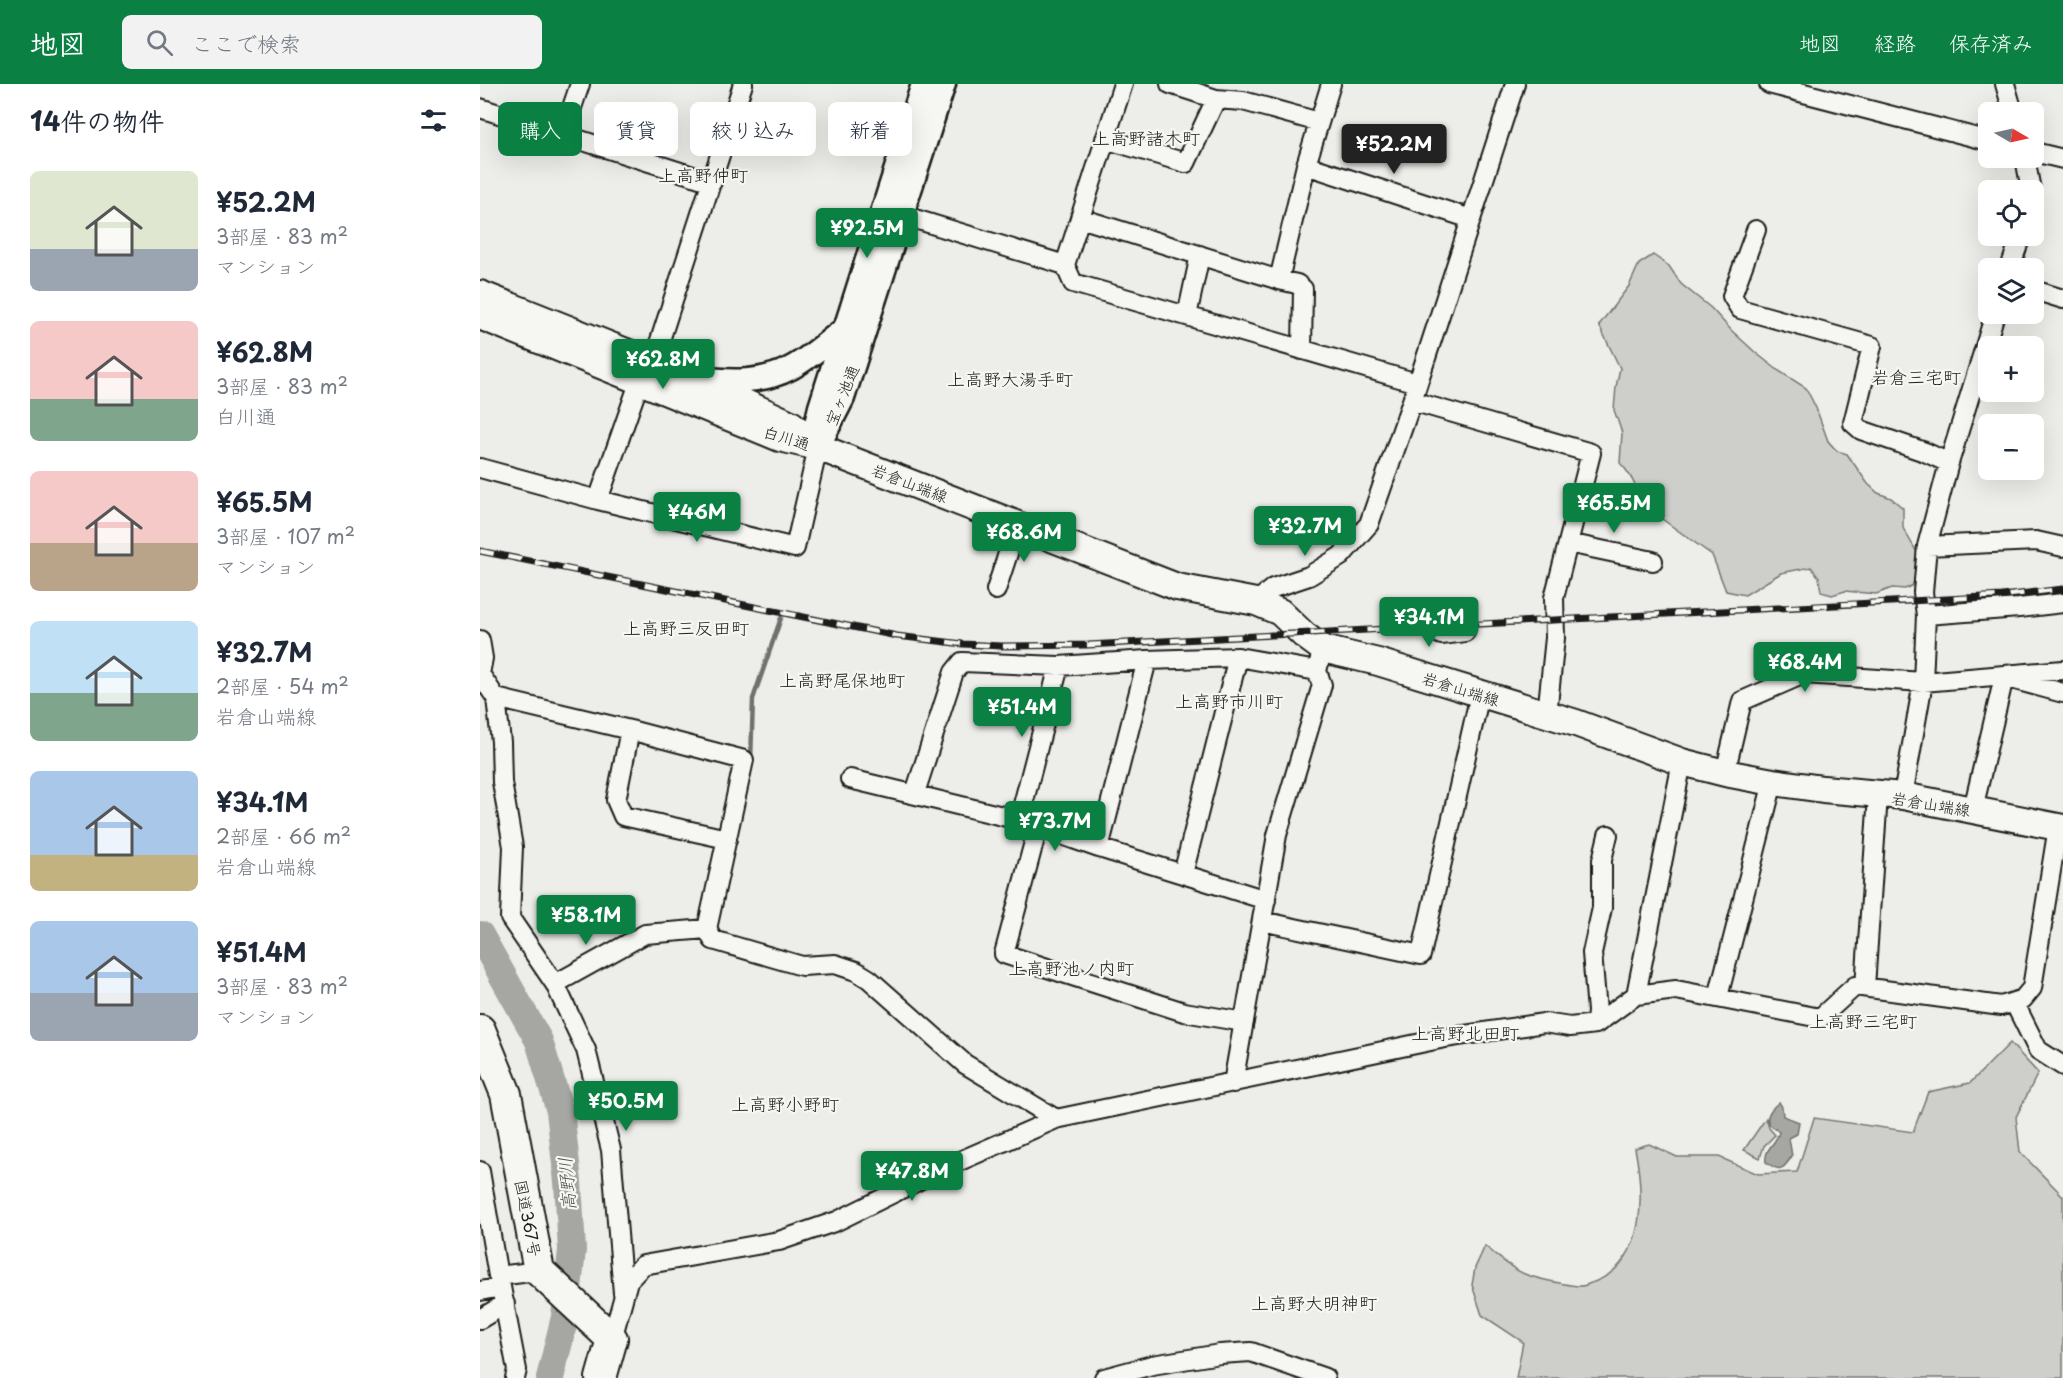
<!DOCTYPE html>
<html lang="ja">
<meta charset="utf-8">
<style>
:root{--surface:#fff;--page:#f2f2f3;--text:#1f2937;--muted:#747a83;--accent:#0b8043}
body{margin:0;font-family:"Playpen Sans","Klee One",sans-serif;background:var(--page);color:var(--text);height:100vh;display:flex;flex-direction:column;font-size:22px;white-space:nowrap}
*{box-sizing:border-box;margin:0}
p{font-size:20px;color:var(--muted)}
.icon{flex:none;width:33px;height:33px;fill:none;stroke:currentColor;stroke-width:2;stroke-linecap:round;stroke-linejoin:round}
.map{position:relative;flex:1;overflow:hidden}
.drawer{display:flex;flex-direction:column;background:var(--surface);width:480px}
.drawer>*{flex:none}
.guide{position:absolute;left:18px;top:18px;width:570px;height:54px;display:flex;gap:12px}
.needle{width:39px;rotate:99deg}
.buttons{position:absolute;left:1498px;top:18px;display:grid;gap:12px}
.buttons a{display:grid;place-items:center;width:66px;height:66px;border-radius:9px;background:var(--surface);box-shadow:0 6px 24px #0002;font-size:30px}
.price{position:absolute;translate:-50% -51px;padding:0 14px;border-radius:6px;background:var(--accent);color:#fff;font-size:20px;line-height:39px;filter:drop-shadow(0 2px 3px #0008)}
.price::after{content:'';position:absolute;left:50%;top:36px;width:18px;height:14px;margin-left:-9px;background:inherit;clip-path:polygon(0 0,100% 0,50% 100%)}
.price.selected{background:#222;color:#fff}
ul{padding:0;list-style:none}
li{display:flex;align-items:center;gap:18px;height:150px;padding:0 30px}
li span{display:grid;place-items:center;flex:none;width:168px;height:120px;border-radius:9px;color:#555}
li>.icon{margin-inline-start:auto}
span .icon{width:72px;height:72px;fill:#fffc;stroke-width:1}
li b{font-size:26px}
h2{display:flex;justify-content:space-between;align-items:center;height:72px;padding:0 30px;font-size:26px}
.pill{padding:0 21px;border-radius:9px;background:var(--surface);box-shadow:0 6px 24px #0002;font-size:21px;line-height:54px}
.pill.selected{background:var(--accent);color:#fff}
header{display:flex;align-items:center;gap:36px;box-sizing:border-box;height:84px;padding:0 30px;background:var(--accent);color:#fff}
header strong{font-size:28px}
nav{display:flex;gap:33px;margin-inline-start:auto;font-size:21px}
.search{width:420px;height:54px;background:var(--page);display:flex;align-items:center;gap:15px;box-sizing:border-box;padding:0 21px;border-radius:9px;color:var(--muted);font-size:22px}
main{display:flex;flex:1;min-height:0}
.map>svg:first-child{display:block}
.green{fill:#cececb;stroke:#757574;stroke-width:1.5}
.water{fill:#a6a6a3;stroke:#6f6f6d;stroke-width:1.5}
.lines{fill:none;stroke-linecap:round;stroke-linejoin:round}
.stream{stroke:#6f6f6d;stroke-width:4.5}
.river{stroke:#a6a6a3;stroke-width:28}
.minor-casing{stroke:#1c1c1c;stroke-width:22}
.tertiary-casing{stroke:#1c1c1c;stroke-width:27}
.secondary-casing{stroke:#1c1c1c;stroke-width:30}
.trunk-casing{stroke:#1c1c1c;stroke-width:34}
.minor{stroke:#f6f6f2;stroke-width:18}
.tertiary{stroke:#f6f6f2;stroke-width:22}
.secondary{stroke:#f6f6f2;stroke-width:26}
.trunk{stroke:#f6f6f2;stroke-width:30}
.rail-casing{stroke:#1c1c1c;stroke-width:7}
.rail{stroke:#f6f6f2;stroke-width:4.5;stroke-dasharray:14;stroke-linecap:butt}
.labels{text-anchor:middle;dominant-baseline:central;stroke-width:4.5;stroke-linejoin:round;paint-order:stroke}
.street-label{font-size:16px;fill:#1c1c1c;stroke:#f6f6f2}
.neighbourhood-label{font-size:18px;fill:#1c1c1c;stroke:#f6f6f2}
.water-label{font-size:18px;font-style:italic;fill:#535352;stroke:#f6f6f2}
</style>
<header>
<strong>地図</strong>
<div class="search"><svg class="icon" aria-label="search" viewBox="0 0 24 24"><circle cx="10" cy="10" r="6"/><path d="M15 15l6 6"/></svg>ここで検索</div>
<nav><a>地図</a><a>経路</a><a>保存済み</a></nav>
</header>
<main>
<section class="drawer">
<h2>14件の物件<svg class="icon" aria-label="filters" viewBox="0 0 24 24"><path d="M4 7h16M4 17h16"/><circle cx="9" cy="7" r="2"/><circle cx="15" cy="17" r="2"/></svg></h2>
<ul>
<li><span style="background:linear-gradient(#dfe7d0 65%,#9aa5b1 0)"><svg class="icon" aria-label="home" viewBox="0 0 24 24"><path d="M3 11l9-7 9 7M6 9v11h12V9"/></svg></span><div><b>¥52.2M</b><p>3部屋 · 83 m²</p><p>マンション</p></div></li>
<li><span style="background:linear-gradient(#f6c9c9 65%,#7fa58c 0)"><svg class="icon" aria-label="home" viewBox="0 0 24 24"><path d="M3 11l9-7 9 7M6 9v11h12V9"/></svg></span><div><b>¥62.8M</b><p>3部屋 · 83 m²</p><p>白川通</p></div></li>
<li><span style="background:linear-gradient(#f6c9c9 60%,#b9a48a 0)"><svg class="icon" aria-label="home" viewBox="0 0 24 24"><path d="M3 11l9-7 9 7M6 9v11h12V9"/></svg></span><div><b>¥65.5M</b><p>3部屋 · 107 m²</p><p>マンション</p></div></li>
<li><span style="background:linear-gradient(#bfe0f5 60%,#7fa58c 0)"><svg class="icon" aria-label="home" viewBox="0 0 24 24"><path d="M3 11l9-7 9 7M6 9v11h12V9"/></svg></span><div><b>¥32.7M</b><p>2部屋 · 54 m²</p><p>岩倉山端線</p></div></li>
<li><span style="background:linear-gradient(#a9c7e8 70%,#c2b280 0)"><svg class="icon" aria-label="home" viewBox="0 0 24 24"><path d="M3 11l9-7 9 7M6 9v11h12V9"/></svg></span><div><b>¥34.1M</b><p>2部屋 · 66 m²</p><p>岩倉山端線</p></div></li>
<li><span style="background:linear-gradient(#a9c7e8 60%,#9aa5b1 0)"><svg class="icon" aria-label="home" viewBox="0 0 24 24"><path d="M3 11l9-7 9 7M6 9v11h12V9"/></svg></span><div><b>¥51.4M</b><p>3部屋 · 83 m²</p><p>マンション</p></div></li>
</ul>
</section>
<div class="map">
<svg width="1583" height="1294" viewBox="0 0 1583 1294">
<rect width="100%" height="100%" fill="#edede9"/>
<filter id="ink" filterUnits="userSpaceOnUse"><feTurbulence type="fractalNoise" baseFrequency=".0167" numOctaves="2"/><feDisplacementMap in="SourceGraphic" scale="12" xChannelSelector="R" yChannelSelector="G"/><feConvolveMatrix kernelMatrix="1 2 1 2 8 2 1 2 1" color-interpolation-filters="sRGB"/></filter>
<g filter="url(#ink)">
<path class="green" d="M 1173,171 L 1189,182 L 1201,200 L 1231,224 L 1252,247 L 1276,269 L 1299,287 L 1326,304 L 1336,324 L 1348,357 L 1357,367 L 1367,370 L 1388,400 L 1398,409 L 1411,414 L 1423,424 L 1423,444 L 1439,472 L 1435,500 L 1425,505 L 1412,504 L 1396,510 L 1365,507 L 1352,511 L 1341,508 L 1339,493 L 1331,483 L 1301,489 L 1265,511 L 1246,507 L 1232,471 L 1168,425 C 1157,410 1154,392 1140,379 L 1142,349 L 1134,326 L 1136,303 L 1140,284 L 1119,241 L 1149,202 L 1159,180 Z
M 1530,959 L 1558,989 L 1536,1033 L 1540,1068 L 1583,1112 L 1583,1294 L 1036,1294 L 1043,1258 L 1002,1231 L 992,1201 L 995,1184 L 1005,1162 C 1016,1171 1034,1187 1047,1191 C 1055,1194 1094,1203 1101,1202 C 1105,1202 1110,1199 1114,1198 C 1167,1178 1164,1111 1155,1064 L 1169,1060 L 1197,1073 L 1239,1073 L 1278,1090 L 1317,1088 L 1334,1034 L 1433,1048 L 1448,1008 L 1490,999 Z
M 1286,1034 L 1289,1044 L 1295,1051 L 1284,1062 L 1280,1074 L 1264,1066 Z"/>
<path class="water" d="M 1299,1018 L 1302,1023 L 1303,1032 L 1319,1038 L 1317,1050 L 1309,1054 L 1312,1072 C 1303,1086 1300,1089 1286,1078 C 1284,1064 1296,1061 1299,1048 C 1296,1045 1293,1044 1290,1041 C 1283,1032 1293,1023 1299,1018 Z"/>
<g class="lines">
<path class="stream" d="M 271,677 L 273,615 L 301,534"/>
<path class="river" d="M 0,851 L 59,957 L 80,1027 L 88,1098 L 92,1166 L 85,1233 L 70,1294"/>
<defs>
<path id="minor" d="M 643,0 L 585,181 L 593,199 L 937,299
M 690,0 L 736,15 L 763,17 L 839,38
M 1289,0 L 1509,57
M 1525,0 L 1533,28
M 0,24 L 232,98
M 83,50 L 100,0
M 625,55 L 706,79 L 736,15
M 1554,68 L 1583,75
M 1545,74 L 1551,106
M 826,81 L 991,135
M 409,127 L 585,181
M 600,134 L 799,196 L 817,200 L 823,205 L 822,266
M 1276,146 L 1252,212 L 1260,225 L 1392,262 L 1373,339 L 1381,346 L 1445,368 L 1469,379
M 1530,184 L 1541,152
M 799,196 L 826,81 L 851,0
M 1554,206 L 1583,215
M 707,232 L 720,171
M 173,278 L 263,0
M 932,317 L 1111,369 L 1074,514 L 1075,554 L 1067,630
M 0,384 L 118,416 L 315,464 L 338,363
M 118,416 L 160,296
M 1088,459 L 1173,477
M 1447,462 L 1556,457 L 1583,463
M 516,506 L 537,442
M 776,518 L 793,504 L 829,492 L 861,472 L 889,440 L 932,317 L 1035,0
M 960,525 L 961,551 L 985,548
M 1446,531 L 1539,524 L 1583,519
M 0,556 L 3,574 L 0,590 L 16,614 L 21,658 L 22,698 L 33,763 L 30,834 L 75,900 L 165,850 L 227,845
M 16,614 L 150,646 L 264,676 L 227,845 L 233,856 L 322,882 L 355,880 L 376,887 L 389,895 L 485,980 L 576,1035
M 150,646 L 136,716 L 143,732 L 247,755
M 1245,689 L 1262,617 L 1324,590 L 1443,598 L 1583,586
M 370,695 L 539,736 L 619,764 L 786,816
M 435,709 L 474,588 L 482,578 L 579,582 L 667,576 L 758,573 L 837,587
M 1423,712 L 1443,598 L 1446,531 L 1443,508 L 1447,462 L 1469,379 L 1515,230
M 1493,725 L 1524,593 L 1583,609
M 539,736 L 579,582
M 558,743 L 524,870 L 704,928 L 764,938
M 619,764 L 667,576
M 703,790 L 758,573
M 782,837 L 941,871 L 1000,610
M 75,900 L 106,966 L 131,1066 L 143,1209
M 1385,903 L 1398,711
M 1156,911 L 1196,906 L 1340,934 L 1375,902 L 1521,922 L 1543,915 L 1552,904 L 1578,743
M 1238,913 L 1293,698
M 1534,918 L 1558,966 L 1583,982
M 1116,940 L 1117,927 L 1112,869 L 1122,824 L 1122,776 L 1128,751
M 753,999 L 797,751 L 842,601 L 837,587 L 840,575
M 0,1087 L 18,1192 L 59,1187
M 21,1203 L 37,1286 L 35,1294
M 0,1207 L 21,1203 L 19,1193
M 0,1235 L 25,1220
M 132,1255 L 148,1197 L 163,1181 L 299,1157 L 357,1137 L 466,1083 L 576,1035 L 965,954 L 1064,939 L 1090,943 L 1116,940 L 1156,911 L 1202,678
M 624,1294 L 672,1281 L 740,1270 L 771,1268 L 845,1294"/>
<path id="tertiary" d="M 220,294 C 250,298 283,299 311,284 C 330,274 347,258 364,245
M 337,358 L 336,340 L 340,323 L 443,0
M 338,363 L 363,314 L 464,0"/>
<path id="secondary" d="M 0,210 L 209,293 L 311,340 L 317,345
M 0,232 L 300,354 L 338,363 L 697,503 L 776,518 L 800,528 L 824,551 L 843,565 L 898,578 L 1096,639 L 1202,678 L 1245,689 L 1293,698 L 1343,705 L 1423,712 L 1583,744"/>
<path id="trunk" d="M 0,946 L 26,1010 L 59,1187 L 132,1255 L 121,1294"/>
</defs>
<use href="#minor" class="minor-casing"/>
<use href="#tertiary" class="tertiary-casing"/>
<use href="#secondary" class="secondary-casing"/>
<use href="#trunk" class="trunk-casing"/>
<use href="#minor" class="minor"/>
<use href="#tertiary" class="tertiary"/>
<use href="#secondary" class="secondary"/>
<use href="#trunk" class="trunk"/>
<defs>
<path id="rail" d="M 0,467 L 417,552 L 483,560 L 521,562 L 608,561 L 1522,512 L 1583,505"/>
</defs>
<use href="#rail" class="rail-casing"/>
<use href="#rail" class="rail"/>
</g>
</g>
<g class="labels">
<g class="street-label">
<text transform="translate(361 311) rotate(-68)">宝ヶ池通</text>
<text transform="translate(307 353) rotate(17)">白川通</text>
<text transform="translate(430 398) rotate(21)">岩倉山端線</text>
<text transform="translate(981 604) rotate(17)">岩倉山端線</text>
<text transform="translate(1451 719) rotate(9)">岩倉山端線</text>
<text transform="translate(49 1134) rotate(79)">国道367号</text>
</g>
<g class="neighbourhood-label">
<text x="666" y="53">上高野諸木町</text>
<text x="223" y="90">上高野仲町</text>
<text x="1436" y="292">岩倉三宅町</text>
<text x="530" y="294">上高野大湯手町</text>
<text x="206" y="543">上高野三反田町</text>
<text x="362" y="595">上高野尾保地町</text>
<text x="749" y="616">上高野市川町</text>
<text x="591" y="883">上高野池ノ内町</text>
<text x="1383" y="936">上高野三宅町</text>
<text x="985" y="948">上高野北田町</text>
<text x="305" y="1019">上高野小野町</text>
<text x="834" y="1218">上高野大明神町</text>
</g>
<g class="water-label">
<text transform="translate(86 1100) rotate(-95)">高野川</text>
</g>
</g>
</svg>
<div class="buttons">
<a><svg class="needle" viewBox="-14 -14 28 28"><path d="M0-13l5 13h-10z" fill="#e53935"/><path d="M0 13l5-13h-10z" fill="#747a83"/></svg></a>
<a><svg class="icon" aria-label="locate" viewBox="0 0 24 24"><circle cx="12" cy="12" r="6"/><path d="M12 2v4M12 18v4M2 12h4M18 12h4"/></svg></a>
<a><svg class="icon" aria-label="layers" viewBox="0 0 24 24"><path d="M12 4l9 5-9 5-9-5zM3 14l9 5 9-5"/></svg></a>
<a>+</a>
<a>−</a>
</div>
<b class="price selected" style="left:914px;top:91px">¥52.2M</b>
<b class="price" style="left:387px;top:175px">¥92.5M</b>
<b class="price" style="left:183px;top:306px">¥62.8M</b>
<b class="price" style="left:1134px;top:450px">¥65.5M</b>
<b class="price" style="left:217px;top:459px">¥46M</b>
<b class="price" style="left:825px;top:473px">¥32.7M</b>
<b class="price" style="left:544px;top:479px">¥68.6M</b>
<b class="price" style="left:949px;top:564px">¥34.1M</b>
<b class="price" style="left:1325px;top:609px">¥68.4M</b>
<b class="price" style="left:542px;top:654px">¥51.4M</b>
<b class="price" style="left:575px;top:768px">¥73.7M</b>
<b class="price" style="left:106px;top:862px">¥58.1M</b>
<b class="price" style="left:146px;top:1048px">¥50.5M</b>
<b class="price" style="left:432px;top:1118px">¥47.8M</b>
<div class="guide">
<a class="pill selected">購入</a>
<a class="pill">賃貸</a>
<a class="pill">絞り込み</a>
<a class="pill">新着</a>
</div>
</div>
</main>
